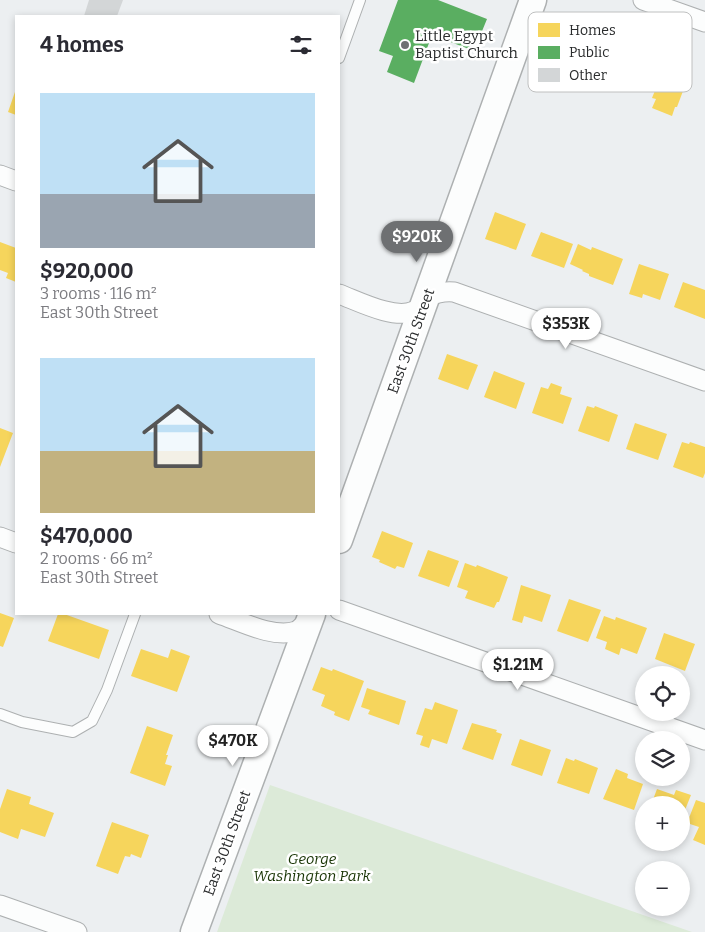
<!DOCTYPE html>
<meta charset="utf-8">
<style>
:root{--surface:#fff;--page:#f2f2f3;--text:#2b2b33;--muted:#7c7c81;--accent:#6e7072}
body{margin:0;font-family:Bitter,serif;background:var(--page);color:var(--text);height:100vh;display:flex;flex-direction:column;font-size:19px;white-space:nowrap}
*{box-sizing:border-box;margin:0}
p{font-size:16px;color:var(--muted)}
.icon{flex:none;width:28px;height:28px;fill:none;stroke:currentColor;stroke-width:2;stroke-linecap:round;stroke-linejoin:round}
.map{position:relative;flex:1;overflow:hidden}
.drawer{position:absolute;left:15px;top:15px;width:325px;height:600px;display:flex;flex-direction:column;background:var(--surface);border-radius:0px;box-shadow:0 2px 8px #0003}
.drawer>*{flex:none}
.controls{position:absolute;left:635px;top:666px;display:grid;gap:10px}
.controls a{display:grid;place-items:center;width:55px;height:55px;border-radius:50%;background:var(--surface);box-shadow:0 2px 8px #0003;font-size:25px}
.price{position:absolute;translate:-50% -42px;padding:0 11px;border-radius:18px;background:#fff;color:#222;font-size:16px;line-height:32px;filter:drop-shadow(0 1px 2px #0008)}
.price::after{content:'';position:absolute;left:50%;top:30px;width:15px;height:11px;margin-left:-8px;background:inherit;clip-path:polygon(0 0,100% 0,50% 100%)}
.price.on{background:var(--accent);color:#fff}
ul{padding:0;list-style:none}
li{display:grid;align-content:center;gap:10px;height:265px;padding:0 25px}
li span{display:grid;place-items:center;height:155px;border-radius:0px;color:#555}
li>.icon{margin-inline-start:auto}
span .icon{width:90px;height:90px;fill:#fffc;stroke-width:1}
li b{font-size:21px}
h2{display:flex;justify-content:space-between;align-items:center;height:60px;padding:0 25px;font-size:21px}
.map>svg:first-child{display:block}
.green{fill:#dcead8}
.homes{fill:#f6d55c}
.public{fill:#5aae61}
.building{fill:#d3d6d7}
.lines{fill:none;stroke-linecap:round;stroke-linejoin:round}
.service-casing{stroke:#adb0b1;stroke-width:12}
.minor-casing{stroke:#adb0b1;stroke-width:21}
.secondary-casing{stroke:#adb0b1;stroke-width:29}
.service{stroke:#fcfdfd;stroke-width:10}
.minor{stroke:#fcfdfd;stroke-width:19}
.secondary{stroke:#fcfdfd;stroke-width:26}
.poi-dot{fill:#6e7072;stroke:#fff;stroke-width:2}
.labels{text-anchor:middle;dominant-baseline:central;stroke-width:5;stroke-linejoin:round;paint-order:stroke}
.poi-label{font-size:15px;fill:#2a2c2d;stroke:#fff;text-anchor:start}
.street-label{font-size:15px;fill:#2a2c2d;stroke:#fff}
.park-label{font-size:15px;font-style:italic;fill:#183404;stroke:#fff}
.key{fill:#fff;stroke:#bfc0c0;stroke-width:1}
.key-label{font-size:14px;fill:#2a2c2d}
</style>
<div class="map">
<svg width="705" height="932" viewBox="0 0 705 932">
<rect width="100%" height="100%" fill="#eceff1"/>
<path class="green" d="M 270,785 L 692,932 L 217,932 Z"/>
<path class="homes" d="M 674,66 L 681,69 L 677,79 L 686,83 L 677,107 L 675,107 L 672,116 L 652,108 L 656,99 L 652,98 L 662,73 L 670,76 Z
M 16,89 L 16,115 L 8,112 Z
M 495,212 L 526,224 L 516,250 L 485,239 Z
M 541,232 L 573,244 L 564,268 L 531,256 Z
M 0,242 L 16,248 L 16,282 L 6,278 L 8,273 L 0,270 Z
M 578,244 L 591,250 L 592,247 L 623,259 L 613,285 L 589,276 L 589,274 L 582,271 L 583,270 L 570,264 Z
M 639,264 L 669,274 L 660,300 L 643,294 L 642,298 L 629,294 Z
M 683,282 L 705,290 L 705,319 L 674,307 Z
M 447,354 L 478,365 L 468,390 L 438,379 Z
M 494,371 L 525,383 L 516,409 L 484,397 Z
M 551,383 L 562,387 L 560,394 L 572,398 L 563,424 L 532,413 L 541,387 L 548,389 Z
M 587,406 L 594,408 L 595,406 L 618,415 L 609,442 L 578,431 Z
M 635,423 L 667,434 L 658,460 L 626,449 Z
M 0,428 L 13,433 L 0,467 Z
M 682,442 L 689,444 L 690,442 L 705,447 L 705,473 L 703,478 L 673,467 Z
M 382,531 L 413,543 L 404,568 L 397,566 L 395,569 L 379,562 L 380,560 L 372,557 Z
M 428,550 L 459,561 L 449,587 L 418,576 Z
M 465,563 L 476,567 L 477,565 L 508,577 L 499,602 L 497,602 L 494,608 L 465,598 L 468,591 L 457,587 Z
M 521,585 L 551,595 L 542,622 L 524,616 L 522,623 L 512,620 Z
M 569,599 L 601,610 L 588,642 L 557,631 Z
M 0,613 L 14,618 L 3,647 L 0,646 Z
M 58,614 L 64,614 L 109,630 L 99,659 L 48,641 Z
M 604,616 L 615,620 L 616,617 L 647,628 L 637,654 L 621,648 L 619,655 L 605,649 L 607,642 L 596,638 Z
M 664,633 L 695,644 L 685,671 L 655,659 Z
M 141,649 L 168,658 L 171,649 L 190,656 L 177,692 L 131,676 Z
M 321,667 L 332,671 L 333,669 L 364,681 L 349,721 L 334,715 L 335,712 L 321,706 L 325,695 L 312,690 Z
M 367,688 L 406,701 L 399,725 L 368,714 L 370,710 L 361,707 Z
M 435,702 L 458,710 L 447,744 L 432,739 L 429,748 L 420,745 L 423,736 L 416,734 L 425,708 L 432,710 Z
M 472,723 L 497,730 L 496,732 L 502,734 L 493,760 L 462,749 Z
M 147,726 L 173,735 L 166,755 L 168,755 L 165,764 L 172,766 L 165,786 L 130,773 Z
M 520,739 L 551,750 L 542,776 L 511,765 Z
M 566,758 L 574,761 L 575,759 L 598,768 L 589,794 L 557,783 Z
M 616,769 L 628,774 L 627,778 L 643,784 L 634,810 L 603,799 Z
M 7,789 L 31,797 L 29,804 L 54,813 L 45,837 L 21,829 L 18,839 L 0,832 L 0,809 Z
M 657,789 L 674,795 L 676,790 L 691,795 L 681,820 L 681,805 L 651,805 Z
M 696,800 L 705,803 L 705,845 L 693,840 L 699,827 L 687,823 Z
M 112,822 L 149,835 L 141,858 L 131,854 L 130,857 L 125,856 L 118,874 L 96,866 Z"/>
<path class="public" d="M 398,0 L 438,0 L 487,19 L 478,41 L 473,39 L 469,49 L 432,35 L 414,83 L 387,72 L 393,56 L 379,51 Z"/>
<path class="building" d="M 89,0 L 123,0 L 117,16 L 84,16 Z"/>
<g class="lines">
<defs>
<path id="service" d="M 339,58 L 360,0
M 0,714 L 22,722 L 73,732 L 92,721 L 107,690 L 135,614"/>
<path id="minor" d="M 643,0 L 705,22
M 0,175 L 16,181
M 339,294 C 358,301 394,320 414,311 C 419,309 421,305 425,301 C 431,293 445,291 454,292 L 705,381
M 0,537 L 16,543
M 339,610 L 705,740
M 219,614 C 240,621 274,639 296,631 C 302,628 306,622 311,617
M 0,905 L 77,932"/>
<path id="secondary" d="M 339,540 L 533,0
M 194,932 L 312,614"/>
</defs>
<use href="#service" class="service-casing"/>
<use href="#minor" class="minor-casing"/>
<use href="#secondary" class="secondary-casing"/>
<use href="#service" class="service"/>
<use href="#minor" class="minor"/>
<use href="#secondary" class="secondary"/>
</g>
<circle class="poi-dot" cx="405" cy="45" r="5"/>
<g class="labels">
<g class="poi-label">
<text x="415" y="36">Little Egypt<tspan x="415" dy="17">Baptist Church</tspan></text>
</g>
<g class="street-label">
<text transform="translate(411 341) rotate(-70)">East 30th Street</text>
<text transform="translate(227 843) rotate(-70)">East 30th Street</text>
</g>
<g class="park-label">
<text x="312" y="859">George<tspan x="312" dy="17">Washington Park</tspan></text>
</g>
</g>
<rect x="528" y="12" width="164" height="80" rx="8" class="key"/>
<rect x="538" y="23" width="22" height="14" fill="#f6d55c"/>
<rect x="538" y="46" width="22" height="13" fill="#5aae61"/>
<rect x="538" y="68" width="22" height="14" fill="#d3d6d7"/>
<g class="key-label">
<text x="569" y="35">Homes</text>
<text x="569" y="57">Public</text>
<text x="569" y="80">Other</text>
</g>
</svg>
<div class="controls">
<a><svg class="icon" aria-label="locate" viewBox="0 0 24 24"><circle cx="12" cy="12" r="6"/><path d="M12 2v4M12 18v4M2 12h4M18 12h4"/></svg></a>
<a><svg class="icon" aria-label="layers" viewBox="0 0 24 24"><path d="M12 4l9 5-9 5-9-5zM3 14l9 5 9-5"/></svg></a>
<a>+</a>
<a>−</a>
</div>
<b class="price on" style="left:417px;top:263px">$920K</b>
<b class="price" style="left:566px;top:350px">$353K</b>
<b class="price" style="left:518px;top:691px">$1.21M</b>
<b class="price" style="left:233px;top:767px">$470K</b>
<section class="drawer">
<h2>4 homes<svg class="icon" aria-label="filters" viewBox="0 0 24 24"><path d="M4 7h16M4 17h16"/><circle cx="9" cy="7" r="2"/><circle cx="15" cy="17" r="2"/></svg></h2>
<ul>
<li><span style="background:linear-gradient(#bfe0f5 65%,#9aa5b1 0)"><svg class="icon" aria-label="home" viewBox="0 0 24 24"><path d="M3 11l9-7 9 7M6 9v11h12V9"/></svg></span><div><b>$920,000</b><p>3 rooms · 116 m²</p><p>East 30th Street</p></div></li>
<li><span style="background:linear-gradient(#bfe0f5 60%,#c2b280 0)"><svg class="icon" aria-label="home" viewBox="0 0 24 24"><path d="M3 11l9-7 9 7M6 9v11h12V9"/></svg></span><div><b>$470,000</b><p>2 rooms · 66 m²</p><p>East 30th Street</p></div></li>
</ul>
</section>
</div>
